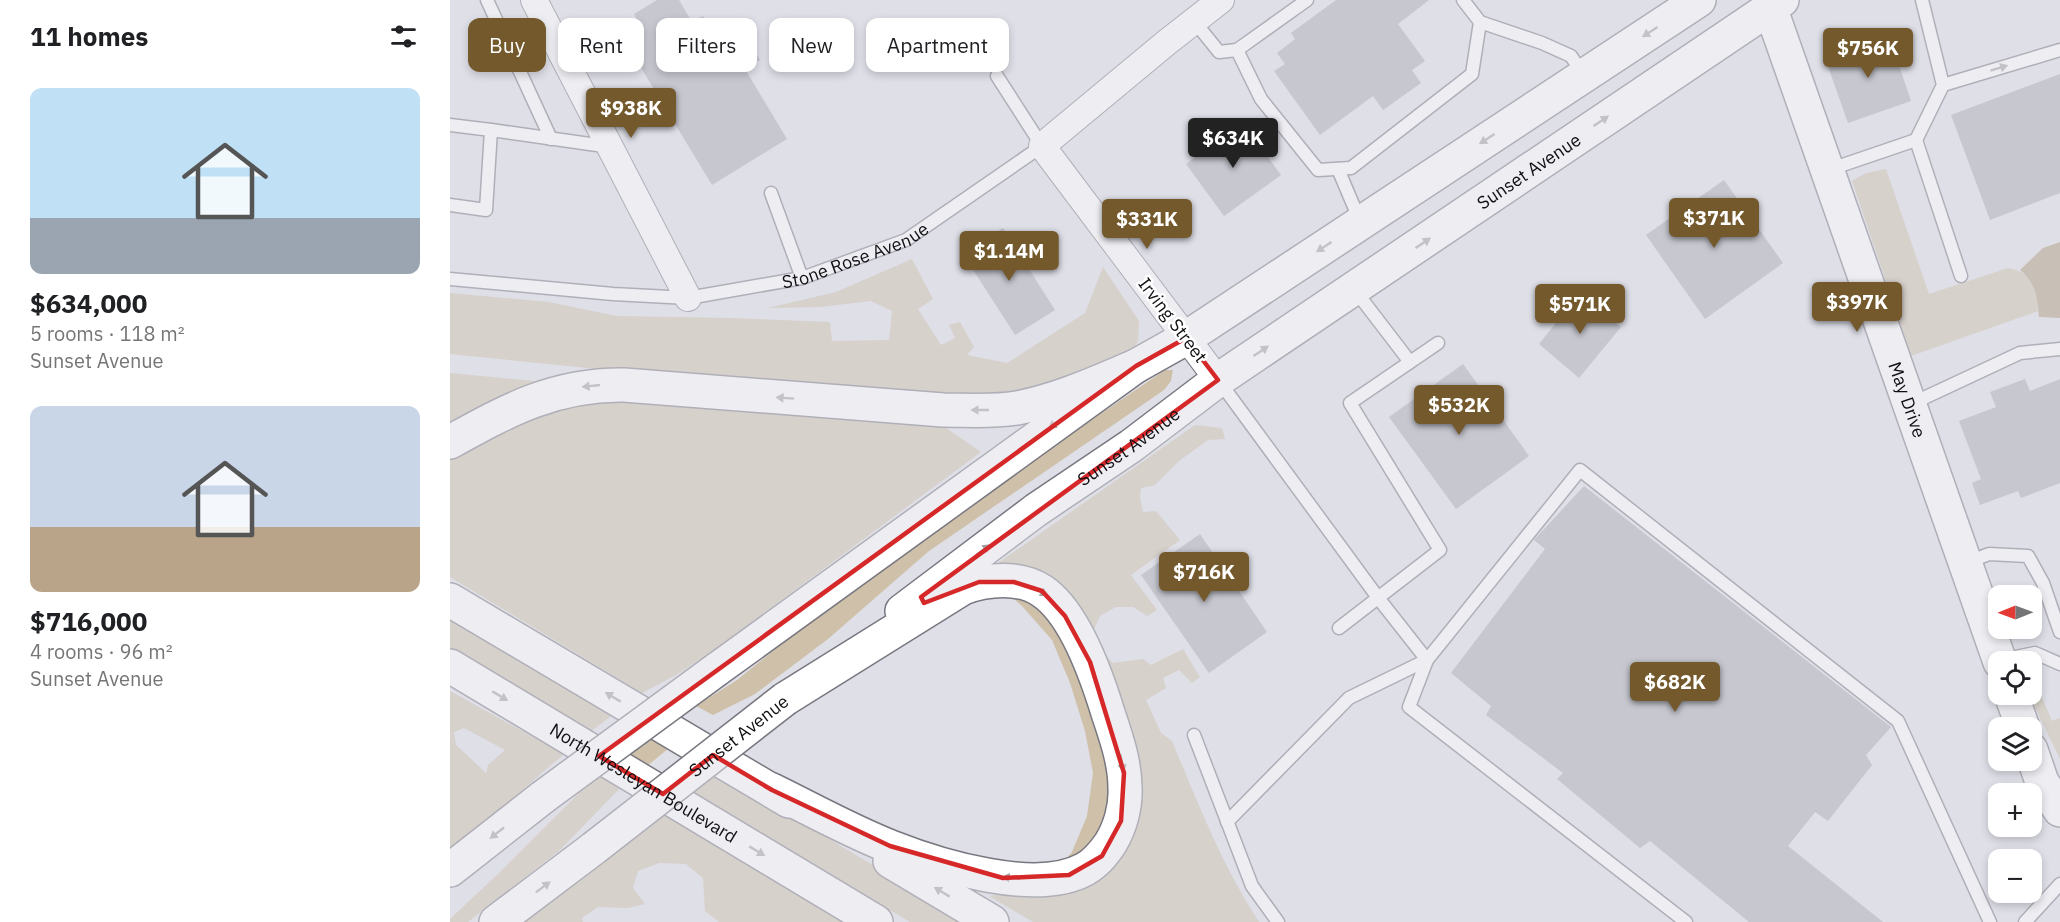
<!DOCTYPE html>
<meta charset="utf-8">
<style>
:root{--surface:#fff;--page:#f2f2f2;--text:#202124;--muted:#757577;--accent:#73592b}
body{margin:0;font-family:"IBM Plex Sans",sans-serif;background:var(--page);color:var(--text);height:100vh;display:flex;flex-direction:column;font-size:22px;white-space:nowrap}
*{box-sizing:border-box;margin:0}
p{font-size:20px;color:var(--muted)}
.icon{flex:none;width:33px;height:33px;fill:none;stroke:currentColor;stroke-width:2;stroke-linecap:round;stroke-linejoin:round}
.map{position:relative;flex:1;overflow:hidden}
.panel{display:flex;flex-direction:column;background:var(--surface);width:450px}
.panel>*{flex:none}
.banner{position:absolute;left:18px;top:18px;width:570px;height:54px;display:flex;gap:12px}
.needle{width:39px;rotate:269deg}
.controls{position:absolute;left:1538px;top:585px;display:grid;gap:12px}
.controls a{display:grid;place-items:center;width:54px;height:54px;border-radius:12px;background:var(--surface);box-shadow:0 3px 9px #0003;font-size:30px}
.price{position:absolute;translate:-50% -51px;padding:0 14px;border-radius:6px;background:var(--accent);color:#fff;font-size:20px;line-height:39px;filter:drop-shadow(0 2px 3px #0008)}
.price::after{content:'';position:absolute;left:50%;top:36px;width:18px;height:14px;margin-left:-9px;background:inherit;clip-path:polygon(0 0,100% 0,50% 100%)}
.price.selected{background:#222;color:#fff}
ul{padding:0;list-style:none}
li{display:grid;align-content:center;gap:12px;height:318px;padding:0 30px}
li span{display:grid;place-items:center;height:186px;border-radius:12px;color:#555}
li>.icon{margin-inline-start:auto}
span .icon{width:108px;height:108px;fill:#fffc;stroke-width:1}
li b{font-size:26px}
h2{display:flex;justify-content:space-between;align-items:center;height:72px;padding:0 30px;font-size:26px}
.chip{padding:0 21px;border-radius:12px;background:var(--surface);box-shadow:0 3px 9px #0003;font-size:21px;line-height:54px}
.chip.selected{background:var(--accent);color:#fff}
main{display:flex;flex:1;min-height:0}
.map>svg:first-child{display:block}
.green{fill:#cfc0a9;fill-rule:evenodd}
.forest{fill:#ae9a7a}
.building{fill:#aaaab3}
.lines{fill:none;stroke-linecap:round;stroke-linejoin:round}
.lane-casing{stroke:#787780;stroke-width:15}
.street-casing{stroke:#787780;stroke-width:28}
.secondary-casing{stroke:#787780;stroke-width:36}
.primary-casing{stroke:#787780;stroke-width:36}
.highway-casing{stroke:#787780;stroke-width:36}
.lane{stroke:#fff;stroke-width:12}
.street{stroke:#fff;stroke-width:26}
.secondary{stroke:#fff;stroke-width:33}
.primary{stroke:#fff;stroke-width:33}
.highway{stroke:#fff;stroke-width:33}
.primary-bridge-casing{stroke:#787780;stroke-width:36;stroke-linecap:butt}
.primary-bridge{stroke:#fff;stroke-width:33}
.oneway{fill:#9f9fa1}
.marked{fill:none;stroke:#d62828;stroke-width:4.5;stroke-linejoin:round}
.labels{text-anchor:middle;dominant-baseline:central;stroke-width:5;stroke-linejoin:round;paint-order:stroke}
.street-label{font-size:18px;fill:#101013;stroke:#fff}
</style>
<main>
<section class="panel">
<h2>11 homes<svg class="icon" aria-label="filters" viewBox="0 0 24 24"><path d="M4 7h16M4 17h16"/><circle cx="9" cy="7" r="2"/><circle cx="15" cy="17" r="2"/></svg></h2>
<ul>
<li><span style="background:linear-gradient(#bfe0f5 70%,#9aa5b1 0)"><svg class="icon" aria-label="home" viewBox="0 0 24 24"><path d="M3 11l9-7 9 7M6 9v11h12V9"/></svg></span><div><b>$634,000</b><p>5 rooms · 118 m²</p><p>Sunset Avenue</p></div></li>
<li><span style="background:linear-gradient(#c9d6e8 65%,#b9a48a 0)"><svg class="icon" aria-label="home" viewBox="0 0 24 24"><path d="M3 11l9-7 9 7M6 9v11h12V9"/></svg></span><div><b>$716,000</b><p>4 rooms · 96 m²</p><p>Sunset Avenue</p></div></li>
</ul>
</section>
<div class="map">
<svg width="1610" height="922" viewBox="0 0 1610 922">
<rect width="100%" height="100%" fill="#dfdfe8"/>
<path class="green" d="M 1436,169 L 1479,294 L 1558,268 C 1583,272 1586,288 1588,311 L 1461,356 L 1402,181 L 1416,173 Z
M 462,259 L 483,299 L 468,309 L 491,345 L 505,338 L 499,325 L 510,322 L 524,347 L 517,355 L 557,363 L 635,313 L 653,267 L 689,321 L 688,341 L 680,355 L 578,393 L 506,399 L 196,374 L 0,354 L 0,293 L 99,302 L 166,316 L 281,318 L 380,322 L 382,341 L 439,340 L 442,311 L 421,301 L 370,307 L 318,308 L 386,292 Z
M 715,370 L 723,370 L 721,381 L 714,390 L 479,551 L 378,639 L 305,694 L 263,715 L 246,706 L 287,680 L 378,607 L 581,461 Z
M 0,373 L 483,419 L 531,452 L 264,650 L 228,674 L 192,693 L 0,577 Z
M 745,425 L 772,428 L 775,439 L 758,440 L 729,461 L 705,485 L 691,488 L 690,497 L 693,512 L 706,511 L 730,540 L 681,575 L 707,610 L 697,616 L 683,607 L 666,607 L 650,616 L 644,630 L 652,652 L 663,663 L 693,659 L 701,665 L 733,649 L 750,677 L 742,683 L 729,670 L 713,678 L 716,688 L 696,700 L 711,733 L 722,741 C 748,803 772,866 809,922 L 583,922 L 539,896 L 557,893 L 598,879 L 622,852 L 637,816 L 643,773 L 635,731 L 620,683 L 602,640 L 572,606 L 552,589 L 528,577 Z
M 0,613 L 167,712 L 141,731 L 0,647 Z
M 1581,671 L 1602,721 L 1610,718 L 1610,759 L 1579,695 L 1581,694 Z
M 0,691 L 114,754 L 0,852 ZM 14,728 L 55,750 L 38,765 L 36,773 L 6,745 L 4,732 Z
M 203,733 L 224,744 L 197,766 L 176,754 Z
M 259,767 L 518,922 L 460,922 L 234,789 Z
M 152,770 L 174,784 L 110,850 L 18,922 L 0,922 L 0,919 L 48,874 Z
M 208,809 L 396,922 L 269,922 L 255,911 L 253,878 L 236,864 L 209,863 L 188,871 L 183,888 L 195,904 L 178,908 L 148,907 L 132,918 L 133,922 L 74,922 Z"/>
<path class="forest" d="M 1610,242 L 1610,318 L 1589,317 C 1587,297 1586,283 1570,270 L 1593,248 Z"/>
<path class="building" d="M 207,0 L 229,0 L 242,22 L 253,16 L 270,45 L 293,31 L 310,60 L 295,69 L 337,139 L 262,185 L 170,33 L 188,22 L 184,14 Z
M 886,0 L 979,0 L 948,24 L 975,61 L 962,70 L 971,83 L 933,110 L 923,96 L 870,135 L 824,71 L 835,64 L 827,53 L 845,39 L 841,33 Z
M 1439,35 L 1461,101 L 1398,123 L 1375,58 Z
M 1610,74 L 1610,193 L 1540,220 L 1501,115 Z
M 791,120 L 831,175 L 774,216 L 736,164 L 777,134 L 775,132 Z
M 1274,180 L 1333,263 L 1255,319 L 1196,235 Z
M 553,228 L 605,310 L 565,335 L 513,254 Z
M 1130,293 L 1171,327 L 1129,378 L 1089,344 Z
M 1013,364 L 1079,456 L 1006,509 L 939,417 Z
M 1575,379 L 1580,391 L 1610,379 L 1610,483 L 1571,498 L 1568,491 L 1530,505 L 1522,483 L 1531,479 L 1509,421 L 1546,407 L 1540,392 Z
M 1134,486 L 1441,727 L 1416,755 L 1422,765 L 1378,821 L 1365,812 L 1338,846 L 1433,922 L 1299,922 L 1200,841 L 1190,848 L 1107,779 L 1113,773 L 1036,715 L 1041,706 L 1001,673 L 1095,549 L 1084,540 Z
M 750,534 L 817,632 L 759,673 L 691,575 Z"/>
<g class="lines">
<defs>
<g id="lane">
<path d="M 37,0 L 101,139"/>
<path d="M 1013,0 L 1030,22 L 1092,43 L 1121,56 L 1134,76"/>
<path d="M 744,21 L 769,52 L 787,50 L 857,0"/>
<path d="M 787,50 L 811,99 L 868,170 L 901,168 L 1022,74 L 1030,22"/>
<path d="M 1493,85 L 1610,50"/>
<path d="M 0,125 L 41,130 L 36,210 L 0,205"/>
<path d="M 41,130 L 161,147"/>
<path d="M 1466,140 L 1511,276"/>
<path d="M 888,169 L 910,221"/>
<path d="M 1378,170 L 1466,140 L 1493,85 L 1472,0"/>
<path d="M 321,193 L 352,278"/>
<path id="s1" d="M 0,279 L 163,294 L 238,298 L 352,278 L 456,240 L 592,146 L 547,76"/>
<path d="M 904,289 L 960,362"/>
<path d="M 769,381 L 929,599 L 977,660 L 959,707 L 1236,922"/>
<path d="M 1461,404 L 1570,353 L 1610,349"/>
<path d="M 1516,563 L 1539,554 L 1578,556 L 1593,583 L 1610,632"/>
<path d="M 889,628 L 990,550 L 900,403 L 988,343"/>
<path d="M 1551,660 L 1585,653 L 1610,664"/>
<path d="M 744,735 L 802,886 L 828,922"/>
<path d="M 777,822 L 899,698 L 977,660 L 1130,470 L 1448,721 L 1540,922"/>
<path d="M 1575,922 L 1610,884"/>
</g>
<path id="street" d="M 84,0 L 238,298
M 768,380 L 592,146 L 716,43 L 771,0"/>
<g id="secondary">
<path id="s2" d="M 1321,0 L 1320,7 L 1550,662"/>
<path d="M 1561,694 L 1573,728"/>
<path d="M 1581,750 L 1592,782 L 1610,810"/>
</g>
<g id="primary">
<path id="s3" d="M 452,611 L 586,510 L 681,446 L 768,380 L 1332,0"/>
<path d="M 266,670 L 686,366 L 736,338 L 1249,0"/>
<path d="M 0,870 L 93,797"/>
<path d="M 46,922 L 144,848"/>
</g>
<g id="highway">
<path d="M 0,442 C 58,410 105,384 174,385 L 493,410 C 517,410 543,412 567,408 C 609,400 648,382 686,366"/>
<path d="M 0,600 L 339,801"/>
<path id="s4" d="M 0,666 L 426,922"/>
<path d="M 322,790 C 361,809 400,831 441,847 C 489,866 587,896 635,869 C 646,863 653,854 660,844 C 670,828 676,807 675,788 C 675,762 666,737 658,713 C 647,677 625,613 592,591 C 570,576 537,579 513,588 L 335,699"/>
<path d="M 440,861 L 542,922"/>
</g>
</defs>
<use href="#lane" class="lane-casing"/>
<use href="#street" class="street-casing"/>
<use href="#secondary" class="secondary-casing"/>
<use href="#primary" class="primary-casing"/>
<use href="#highway" class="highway-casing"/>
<use href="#lane" class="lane"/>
<use href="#street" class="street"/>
<use href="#secondary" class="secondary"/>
<use href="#primary" class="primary"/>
<use href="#highway" class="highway"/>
<defs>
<g id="primary-bridge">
<path d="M 93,797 L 266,670"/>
<path id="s5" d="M 144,848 L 335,699"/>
</g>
</defs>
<use href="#primary-bridge" class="primary-bridge-casing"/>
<use href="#primary-bridge" class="primary-bridge"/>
</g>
<defs><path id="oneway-solid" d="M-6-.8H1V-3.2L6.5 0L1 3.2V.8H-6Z" transform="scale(1.5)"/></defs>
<g class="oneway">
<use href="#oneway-solid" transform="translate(1200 32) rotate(147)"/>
<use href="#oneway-solid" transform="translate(1549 68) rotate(-17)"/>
<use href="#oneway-solid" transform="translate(1151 121) rotate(-34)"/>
<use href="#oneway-solid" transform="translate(1037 139) rotate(147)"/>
<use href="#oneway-solid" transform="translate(973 243) rotate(-34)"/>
<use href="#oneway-solid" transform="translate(874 247) rotate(147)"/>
<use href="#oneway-solid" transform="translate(811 351) rotate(-34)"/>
<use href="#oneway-solid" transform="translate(141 386) rotate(174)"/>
<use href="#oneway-solid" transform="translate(335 398) rotate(-176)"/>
<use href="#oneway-solid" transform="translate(530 410) rotate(180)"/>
<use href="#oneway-solid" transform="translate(606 423) rotate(144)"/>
<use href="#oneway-solid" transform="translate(533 550) rotate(-37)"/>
<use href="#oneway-solid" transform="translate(590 591) rotate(32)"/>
<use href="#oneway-solid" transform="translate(50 696) rotate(31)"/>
<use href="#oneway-solid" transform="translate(163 697) rotate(-149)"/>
<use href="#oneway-solid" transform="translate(672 763) rotate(80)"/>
<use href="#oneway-solid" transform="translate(47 833) rotate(142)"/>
<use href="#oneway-solid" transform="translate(307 851) rotate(31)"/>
<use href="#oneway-solid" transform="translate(561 878) rotate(-174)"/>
<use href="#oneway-solid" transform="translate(93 887) rotate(-37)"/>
<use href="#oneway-solid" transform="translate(492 892) rotate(-149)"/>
</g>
<path d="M0 0H1610V922H0ZM 736,338 L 768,380 L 471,597 L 474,603 L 529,582 L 564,582 L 592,591 L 615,616 L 640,662 L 674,773 L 671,821 L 652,856 L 619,875 L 553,878 L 440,846 L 322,790 L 263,755 L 213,794 L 149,756 L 686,366 Z" fill="#dfdfe8" fill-opacity=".55" fill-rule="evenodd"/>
<path class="marked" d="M 736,338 L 768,380 L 471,597 L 474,603 L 529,582 L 564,582 L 592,591 L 615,616 L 640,662 L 674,773 L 671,821 L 652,856 L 619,875 L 553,878 L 440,846 L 322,790 L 263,755 L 213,794 L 149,756 L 686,366 Z"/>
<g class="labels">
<g class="street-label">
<text stroke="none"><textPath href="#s3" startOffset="766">Sunset Avenue</textPath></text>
<text stroke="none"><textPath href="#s1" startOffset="412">Stone Rose Avenue</textPath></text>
<text transform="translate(723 320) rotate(53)">Irving Street</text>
<text stroke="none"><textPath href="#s2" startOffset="423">May Drive</textPath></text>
<text stroke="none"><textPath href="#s3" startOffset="280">Sunset Avenue</textPath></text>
<text stroke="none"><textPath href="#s5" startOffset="183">Sunset Avenue</textPath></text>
<text stroke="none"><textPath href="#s4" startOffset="226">North Wesleyan Boulevard</textPath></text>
</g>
</g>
</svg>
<div class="controls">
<a><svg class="needle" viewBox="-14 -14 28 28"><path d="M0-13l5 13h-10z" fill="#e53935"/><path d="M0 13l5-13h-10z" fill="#757577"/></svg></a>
<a><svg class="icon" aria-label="locate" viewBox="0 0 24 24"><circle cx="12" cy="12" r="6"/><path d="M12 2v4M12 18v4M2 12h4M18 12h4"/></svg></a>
<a><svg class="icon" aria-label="layers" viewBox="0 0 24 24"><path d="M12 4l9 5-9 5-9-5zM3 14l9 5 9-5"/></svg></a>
<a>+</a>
<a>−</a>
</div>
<b class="price" style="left:1418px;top:79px">$756K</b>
<b class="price" style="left:181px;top:139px">$938K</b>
<b class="price selected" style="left:783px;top:169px">$634K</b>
<b class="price" style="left:1264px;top:249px">$371K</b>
<b class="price" style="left:697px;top:250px">$331K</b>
<b class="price" style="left:559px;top:282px">$1.14M</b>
<b class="price" style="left:1407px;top:333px">$397K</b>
<b class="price" style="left:1130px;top:335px">$571K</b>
<b class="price" style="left:1009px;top:436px">$532K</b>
<b class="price" style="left:754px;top:603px">$716K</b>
<b class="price" style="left:1225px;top:713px">$682K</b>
<div class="banner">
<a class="chip selected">Buy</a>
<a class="chip">Rent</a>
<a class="chip">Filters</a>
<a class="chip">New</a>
<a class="chip">Apartment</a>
</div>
</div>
</main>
